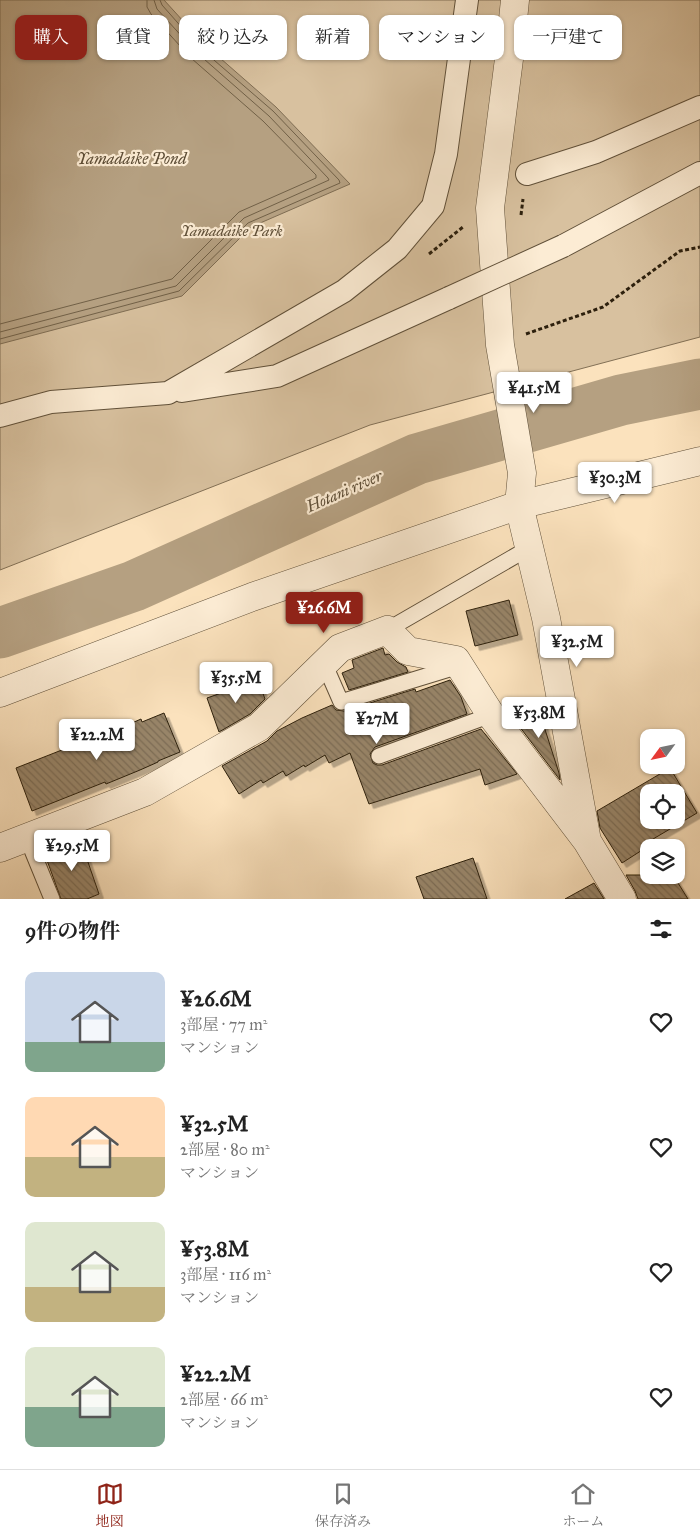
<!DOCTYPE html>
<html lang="ja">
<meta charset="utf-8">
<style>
:root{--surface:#fff;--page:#f2f2f2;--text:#222;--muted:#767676;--line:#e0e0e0;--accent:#8f2418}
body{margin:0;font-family:"IM FELL Great Primer","Noto Serif JP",serif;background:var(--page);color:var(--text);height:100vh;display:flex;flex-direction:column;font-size:19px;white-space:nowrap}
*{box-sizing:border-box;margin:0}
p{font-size:16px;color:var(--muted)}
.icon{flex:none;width:28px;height:28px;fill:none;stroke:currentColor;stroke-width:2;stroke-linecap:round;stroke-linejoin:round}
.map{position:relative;height:899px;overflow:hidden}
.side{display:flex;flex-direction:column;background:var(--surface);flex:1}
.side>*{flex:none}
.top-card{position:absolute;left:15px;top:15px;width:670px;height:45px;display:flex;gap:10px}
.needle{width:32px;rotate:237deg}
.fabs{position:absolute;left:640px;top:729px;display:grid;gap:10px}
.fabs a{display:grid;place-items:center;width:45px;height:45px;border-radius:10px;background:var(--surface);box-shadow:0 1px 4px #0004;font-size:25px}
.price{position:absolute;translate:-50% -42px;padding:0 11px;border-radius:5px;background:#fff;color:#222;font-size:16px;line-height:32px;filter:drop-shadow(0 1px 2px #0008)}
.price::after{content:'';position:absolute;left:50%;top:30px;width:15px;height:11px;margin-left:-8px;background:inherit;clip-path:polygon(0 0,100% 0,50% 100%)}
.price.current{background:var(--accent);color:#fff}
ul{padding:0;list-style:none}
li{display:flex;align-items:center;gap:15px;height:125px;padding:0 25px}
li span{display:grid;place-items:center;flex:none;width:140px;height:100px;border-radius:10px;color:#555}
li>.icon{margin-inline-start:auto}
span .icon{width:60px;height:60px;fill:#fffc;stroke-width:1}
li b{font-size:21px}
h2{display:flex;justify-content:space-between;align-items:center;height:60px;padding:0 25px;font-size:21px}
.chip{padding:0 18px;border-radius:10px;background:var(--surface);box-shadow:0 1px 4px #0004;font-size:18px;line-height:45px}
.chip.current{background:var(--accent);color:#fff}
.dock{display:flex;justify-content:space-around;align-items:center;height:70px;border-top:1px solid var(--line);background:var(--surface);font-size:14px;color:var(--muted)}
.dock a{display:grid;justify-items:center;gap:2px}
.dock .current{color:var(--accent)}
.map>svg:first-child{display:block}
.green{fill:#d8c19f;stroke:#827056}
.water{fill:#b5a081;stroke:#7f6d53}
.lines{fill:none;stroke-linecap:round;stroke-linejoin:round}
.shore{stroke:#716047;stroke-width:1}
.river{stroke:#b5a081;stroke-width:51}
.building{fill:url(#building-back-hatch);stroke:#2d200d;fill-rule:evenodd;filter:url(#shadow)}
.service-casing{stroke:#605039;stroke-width:17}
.pedestrian-casing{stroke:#605039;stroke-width:24}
.minor-casing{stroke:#605039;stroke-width:29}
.path{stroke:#2d200d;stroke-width:3;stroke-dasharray:4 2.5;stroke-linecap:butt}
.service{stroke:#fcecd4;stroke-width:15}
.pedestrian{stroke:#fcecd4;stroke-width:22}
.minor{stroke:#fcecd4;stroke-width:28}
.pedestrian-bridge-casing{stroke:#605039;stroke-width:24;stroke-linecap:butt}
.pedestrian-bridge{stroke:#fcecd4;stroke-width:22}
.labels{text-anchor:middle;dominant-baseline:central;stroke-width:4.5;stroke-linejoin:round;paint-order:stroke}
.park-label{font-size:15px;font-style:italic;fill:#605039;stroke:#fcecd4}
.water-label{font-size:16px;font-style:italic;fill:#5d4d36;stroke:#fcecd4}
</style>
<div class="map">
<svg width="700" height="899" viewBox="0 0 700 899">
<defs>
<pattern id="building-back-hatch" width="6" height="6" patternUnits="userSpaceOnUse" patternTransform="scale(1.25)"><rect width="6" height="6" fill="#988569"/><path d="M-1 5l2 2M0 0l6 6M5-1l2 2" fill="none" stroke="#7c6c55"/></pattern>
<filter id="shadow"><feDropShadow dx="4.5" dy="4.5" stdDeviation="0" flood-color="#0004"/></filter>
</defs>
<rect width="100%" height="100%" fill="#fbe2bd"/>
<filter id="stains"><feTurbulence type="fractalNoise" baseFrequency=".004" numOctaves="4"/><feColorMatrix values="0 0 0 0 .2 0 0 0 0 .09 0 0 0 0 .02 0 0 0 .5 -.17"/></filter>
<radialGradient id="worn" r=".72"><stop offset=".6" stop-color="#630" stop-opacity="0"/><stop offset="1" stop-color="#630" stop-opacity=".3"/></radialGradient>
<path class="green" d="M 0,0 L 700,0 L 700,337 L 370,425 L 0,570 Z"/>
<path class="water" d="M 0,0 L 164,0 L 204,44 L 276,107 L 350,184 L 251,227 L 182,296 L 0,344 Z"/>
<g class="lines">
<path class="shore" d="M 0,324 L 172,279 L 239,212 L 316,178 L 316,175 L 263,121 L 191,58 L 151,14 L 147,7 L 147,0
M 0,332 L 176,286 L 244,218 L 329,180 L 328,178 L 269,116 L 196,52 L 157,9 L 154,0
M 0,339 L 179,291 L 248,223 L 340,183 L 339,180 L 273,111 L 200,48 L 162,5 L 160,0"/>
<path class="river" d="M 0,633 L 134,586 L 417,459 L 621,400 L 700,384"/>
</g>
<path class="building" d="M 509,600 L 518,635 L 475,646 L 466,611 Z
M 383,648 L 385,655 L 389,654 L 397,662 L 406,667 L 408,672 L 349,690 L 342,673 L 354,668 L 352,660 Z
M 258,680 L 265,699 L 250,714 L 219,732 L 207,698 Z
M 450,680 L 461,697 L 467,714 L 375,747 L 370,754 L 373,763 L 377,765 L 382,765 L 481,729 L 517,774 L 485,785 L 480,769 L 369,804 L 350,753 L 329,763 L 325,755 L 305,767 L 304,765 L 286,776 L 283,771 L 263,783 L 261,780 L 239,794 L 222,766 L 267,741 L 277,731 L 302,718 L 332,705 L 336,710 L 344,711 L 415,689 L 416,692 Z
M 164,713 L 180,752 L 158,761 L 158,762 L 140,770 L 106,784 L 105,782 L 32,811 L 16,768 L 123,726 L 123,727 L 141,719 L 142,722 Z
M 540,714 L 559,773 L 560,780 L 516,722 Z
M 670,768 L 697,813 L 648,842 L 650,845 L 622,863 L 600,828 L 597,811 ZM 649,792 L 676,792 L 676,820 L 649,820 Z
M 80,839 L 99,894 L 87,899 L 61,899 L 44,852 Z
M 473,858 L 487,899 L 424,899 L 416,877 Z
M 626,875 L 673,875 L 688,899 L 638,899 L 635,891 Z
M 594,883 L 604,899 L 565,899 Z"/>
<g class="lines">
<defs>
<path id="service" d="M 387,630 L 529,548
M 324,663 L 341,702 L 459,666
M 379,756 L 491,715
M 27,838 L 52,899"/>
<path id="pedestrian" d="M 527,174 L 596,152 L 700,107
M 563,246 L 700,173
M 182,391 L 277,376 L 449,298
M 0,416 L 51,402 L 168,393 L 344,291 L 397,249 L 433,206 L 446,154 L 467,0"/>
<path id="minor" d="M 515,0 L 509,59 L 490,208 L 500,345 L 522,473 L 519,505 L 546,618 L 587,841
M 0,693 L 252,597 L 519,505 L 700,461
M 0,848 L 145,792 L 259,727 L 340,648 L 387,630 L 408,651 L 456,660 L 491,715 L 587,841 L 622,899"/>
</defs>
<use href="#service" class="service-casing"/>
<use href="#pedestrian" class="pedestrian-casing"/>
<use href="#minor" class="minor-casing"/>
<path class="path" d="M 521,215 L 523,199
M 429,254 L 463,227
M 526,334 L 603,307 L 680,251 L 700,247"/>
<use href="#service" class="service"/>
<use href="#pedestrian" class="pedestrian"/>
<use href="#minor" class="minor"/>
<defs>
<path id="pedestrian-bridge" d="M 449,298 L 563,246"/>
</defs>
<use href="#pedestrian-bridge" class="pedestrian-bridge-casing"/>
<use href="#pedestrian-bridge" class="pedestrian-bridge"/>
</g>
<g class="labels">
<g class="park-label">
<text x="232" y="231">Yamadaike Park</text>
</g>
<g class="water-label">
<text x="132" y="158">Yamadaike Pond</text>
<text transform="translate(344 491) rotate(-24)">Hotani river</text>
</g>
</g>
<rect width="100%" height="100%" filter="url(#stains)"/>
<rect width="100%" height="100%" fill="url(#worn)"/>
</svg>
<div class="fabs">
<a><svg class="needle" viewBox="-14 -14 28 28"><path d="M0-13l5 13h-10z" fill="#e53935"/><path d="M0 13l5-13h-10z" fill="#767676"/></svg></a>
<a><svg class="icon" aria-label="locate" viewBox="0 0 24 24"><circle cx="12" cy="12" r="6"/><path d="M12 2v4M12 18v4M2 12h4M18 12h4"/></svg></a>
<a><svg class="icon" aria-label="layers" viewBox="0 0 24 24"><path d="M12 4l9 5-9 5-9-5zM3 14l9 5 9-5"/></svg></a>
</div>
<b class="price" style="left:534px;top:414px">¥41.5M</b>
<b class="price" style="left:615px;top:504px">¥30.3M</b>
<b class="price current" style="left:324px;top:634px">¥26.6M</b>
<b class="price" style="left:577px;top:668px">¥32.5M</b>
<b class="price" style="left:236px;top:704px">¥35.5M</b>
<b class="price" style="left:539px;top:739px">¥53.8M</b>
<b class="price" style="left:377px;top:745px">¥27M</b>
<b class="price" style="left:97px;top:761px">¥22.2M</b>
<b class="price" style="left:72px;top:872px">¥29.5M</b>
<div class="top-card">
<a class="chip current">購入</a>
<a class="chip">賃貸</a>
<a class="chip">絞り込み</a>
<a class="chip">新着</a>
<a class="chip">マンション</a>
<a class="chip">一戸建て</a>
</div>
</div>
<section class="side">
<h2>9件の物件<svg class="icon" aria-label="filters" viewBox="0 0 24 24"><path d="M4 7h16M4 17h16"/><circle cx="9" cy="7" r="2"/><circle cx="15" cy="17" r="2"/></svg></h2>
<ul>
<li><span style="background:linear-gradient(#c9d6e8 70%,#7fa58c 0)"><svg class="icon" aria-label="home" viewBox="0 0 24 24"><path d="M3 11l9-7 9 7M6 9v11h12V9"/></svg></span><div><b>¥26.6M</b><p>3部屋 · 77 m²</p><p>マンション</p></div><svg class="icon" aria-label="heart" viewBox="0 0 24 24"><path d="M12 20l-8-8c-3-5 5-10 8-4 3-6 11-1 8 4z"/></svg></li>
<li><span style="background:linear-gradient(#ffd9b3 60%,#c2b280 0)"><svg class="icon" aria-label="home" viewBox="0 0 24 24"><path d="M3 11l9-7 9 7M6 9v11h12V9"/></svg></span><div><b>¥32.5M</b><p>2部屋 · 80 m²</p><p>マンション</p></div><svg class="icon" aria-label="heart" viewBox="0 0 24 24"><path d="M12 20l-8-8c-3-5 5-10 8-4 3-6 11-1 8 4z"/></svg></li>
<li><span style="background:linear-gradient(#dfe7d0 65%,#c2b280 0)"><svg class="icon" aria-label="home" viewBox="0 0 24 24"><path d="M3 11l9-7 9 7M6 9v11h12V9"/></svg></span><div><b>¥53.8M</b><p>3部屋 · 116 m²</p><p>マンション</p></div><svg class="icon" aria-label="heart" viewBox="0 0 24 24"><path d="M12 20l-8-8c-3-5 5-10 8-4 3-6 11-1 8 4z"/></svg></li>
<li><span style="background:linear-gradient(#dfe7d0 60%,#7fa58c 0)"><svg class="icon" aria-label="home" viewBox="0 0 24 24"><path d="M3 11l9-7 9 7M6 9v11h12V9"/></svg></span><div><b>¥22.2M</b><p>2部屋 · 66 m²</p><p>マンション</p></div><svg class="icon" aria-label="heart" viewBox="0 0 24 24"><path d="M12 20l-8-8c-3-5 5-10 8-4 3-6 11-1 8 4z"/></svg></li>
</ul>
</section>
<nav class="dock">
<a class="current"><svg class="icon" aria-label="map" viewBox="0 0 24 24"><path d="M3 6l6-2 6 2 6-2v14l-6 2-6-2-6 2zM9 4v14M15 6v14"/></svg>地図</a>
<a><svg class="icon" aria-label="saved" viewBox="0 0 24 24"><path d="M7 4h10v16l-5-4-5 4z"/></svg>保存済み</a>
<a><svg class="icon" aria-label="home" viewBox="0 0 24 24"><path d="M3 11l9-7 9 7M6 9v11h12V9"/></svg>ホーム</a>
</nav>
